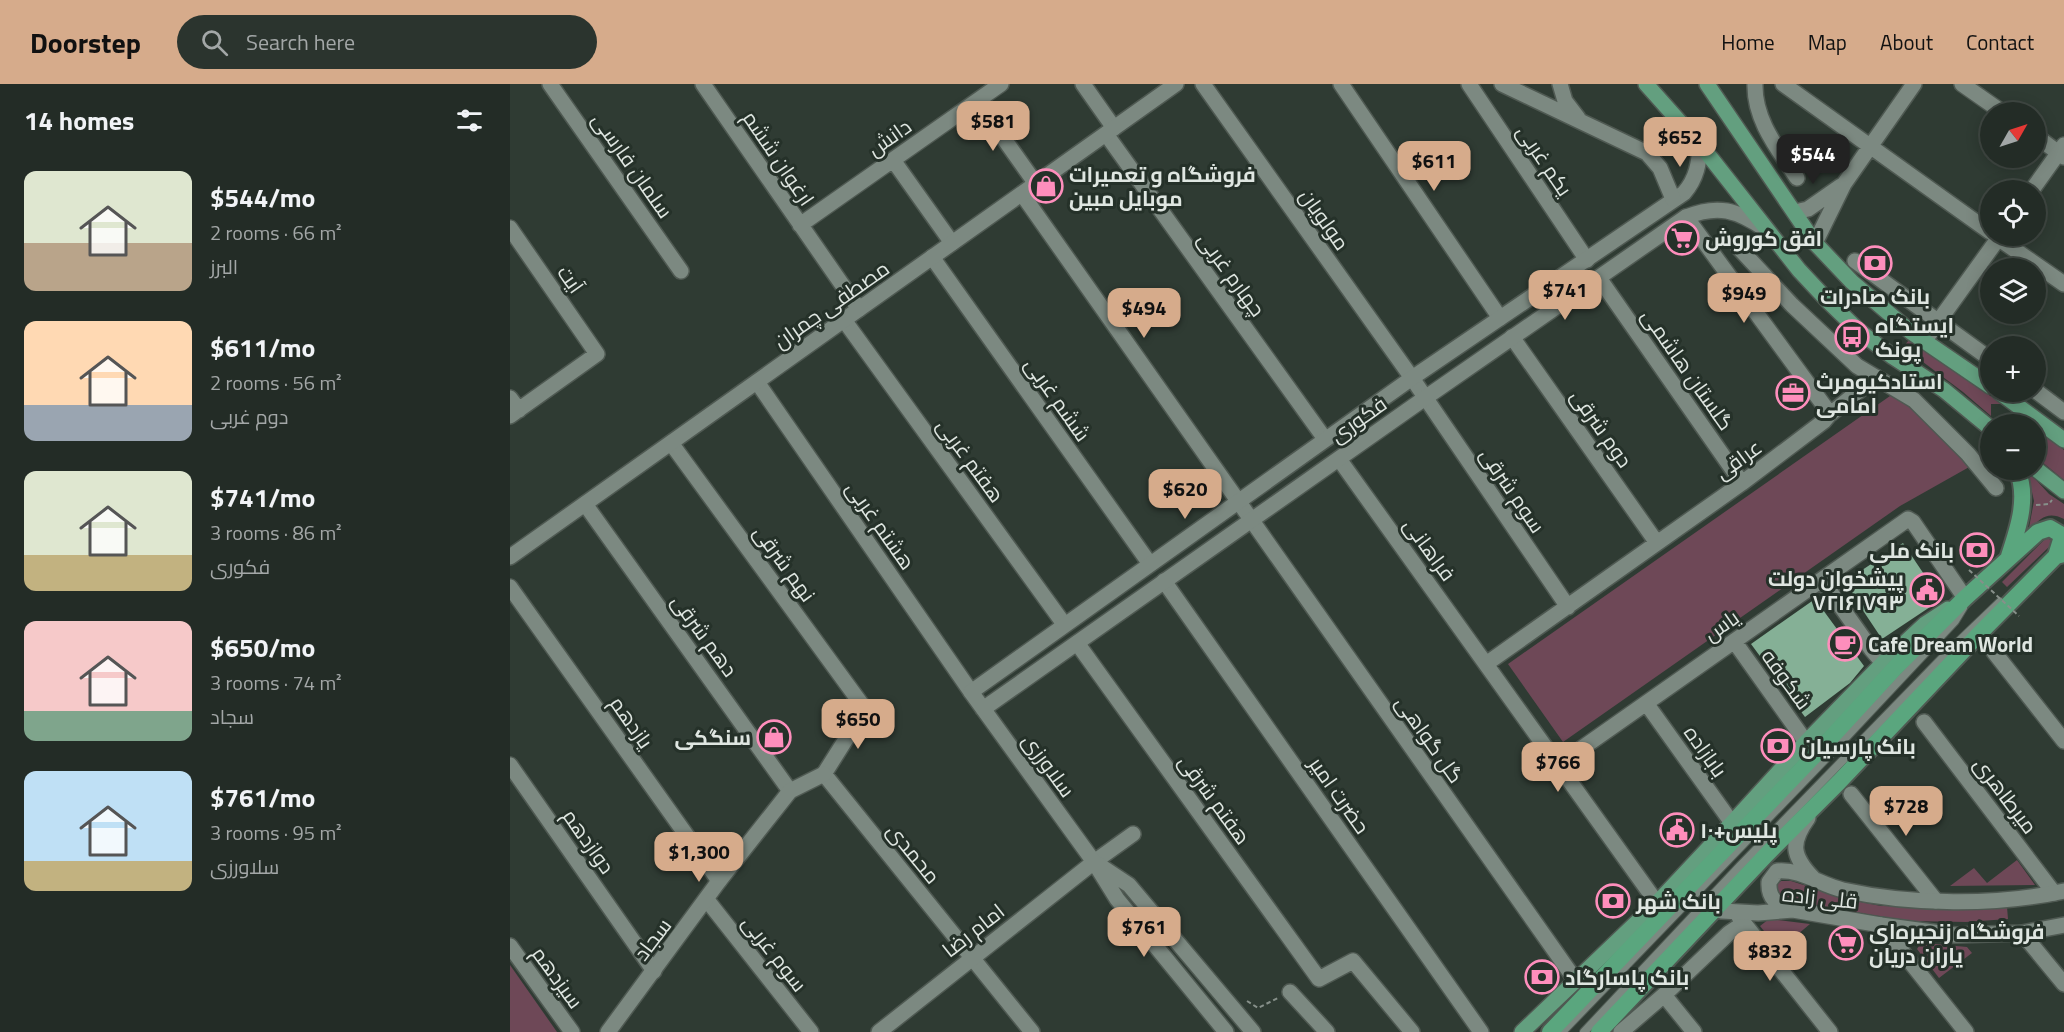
<!DOCTYPE html>
<meta charset="utf-8">
<style>
:root{--surface:#232c26;--page:#2b342e;--text:#f1f3f6;--muted:#a3a7a7;--line:#404843;--accent:#d6ab8b}
body{margin:0;font-family:"Titillium Web",Cairo,sans-serif;background:var(--page);color:var(--text);height:100vh;display:flex;flex-direction:column;font-size:22px;white-space:nowrap}
*{box-sizing:border-box;margin:0}
p{font-size:20px;color:var(--muted)}
.icon{flex:none;width:33px;height:33px;fill:none;stroke:currentColor;stroke-width:2;stroke-linecap:round;stroke-linejoin:round}
.map{position:relative;flex:1;overflow:hidden}
.panel{display:flex;flex-direction:column;background:var(--surface);width:510px}
.panel>*{flex:none}
.needle{width:39px;rotate:51deg}
.controls{position:absolute;left:1470px;top:18px;display:grid;gap:12px}
.controls a{display:grid;place-items:center;width:66px;height:66px;border-radius:50%;background:var(--surface);box-shadow:0 3px 15px #0003,0 0 0 2px var(--line);font-size:30px}
.price{position:absolute;translate:-50% -51px;padding:0 14px;border-radius:12px;background:var(--accent);color:#111;font-size:20px;line-height:39px;filter:drop-shadow(0 2px 3px #0008)}
.price::after{content:'';position:absolute;left:50%;top:36px;width:18px;height:14px;margin-left:-9px;background:inherit;clip-path:polygon(0 0,100% 0,50% 100%)}
.price.current{background:#222;color:#fff}
ul{padding:0;list-style:none}
li{display:flex;align-items:center;gap:18px;height:150px;padding:0 24px}
li span{display:grid;place-items:center;flex:none;width:168px;height:120px;border-radius:12px;color:#555}
li>.icon{margin-inline-start:auto}
span .icon{width:72px;height:72px;fill:#fffc;stroke-width:1}
li b{font-size:26px}
h2{display:flex;justify-content:space-between;align-items:center;height:72px;padding:0 24px;font-size:26px}
header{display:flex;align-items:center;gap:36px;box-sizing:border-box;height:84px;padding:0 30px;background:var(--accent);color:#111}
header strong{font-size:28px}
nav{display:flex;gap:33px;margin-inline-start:auto;font-size:21px}
.search{width:420px;height:54px;background:var(--page);display:flex;align-items:center;gap:15px;box-sizing:border-box;padding:0 21px;border-radius:33px;color:var(--muted);font-size:22px}
main{display:flex;flex:1;min-height:0}
.map>svg:first-child{display:block}
.green{fill:#6e4857}
.building{fill:#85b096}
.lines{fill:none;stroke-linecap:round;stroke-linejoin:round}
.service-casing{stroke:#4f5952;stroke-width:10}
.minor-casing{stroke:#4f5952;stroke-width:18}
.tertiary-casing{stroke:#4f5952;stroke-width:18}
.secondary-casing{stroke:#4f5952;stroke-width:18}
.primary-casing{stroke:#4f5952;stroke-width:18}
.trunk-casing{stroke:#4f5952;stroke-width:20}
.path{stroke:#87908a;stroke-width:2;stroke-dasharray:4.5 3;stroke-linecap:butt}
.service{stroke:#7c8981;stroke-width:8}
.minor{stroke:#7c8981;stroke-width:15}
.tertiary{stroke:#7c8981;stroke-width:15}
.secondary{stroke:#7c8981;stroke-width:15}
.primary{stroke:#639f7f;stroke-width:15}
.trunk{stroke:#5aa67e;stroke-width:16}
.path-bridge{stroke:#87908a;stroke-width:2;stroke-dasharray:4.5 3;stroke-linecap:butt}
.labels{text-anchor:middle;dominant-baseline:central;stroke-width:6;stroke-linejoin:round;paint-order:stroke}
.street-label{font-size:21px;fill:#dfe6e1;stroke:#253129}
.poi-label{font-size:21px;font-weight:bold;fill:#dfe6e1;stroke:#253129;text-anchor:start}
</style>
<header>
<strong>Doorstep</strong>
<div class="search"><svg class="icon" aria-label="search" viewBox="0 0 24 24"><circle cx="10" cy="10" r="6"/><path d="M15 15l6 6"/></svg>Search here</div>
<nav><a>Home</a><a>Map</a><a>About</a><a>Contact</a></nav>
</header>
<main>
<section class="panel">
<h2>14 homes<svg class="icon" aria-label="filters" viewBox="0 0 24 24"><path d="M4 7h16M4 17h16"/><circle cx="9" cy="7" r="2"/><circle cx="15" cy="17" r="2"/></svg></h2>
<ul>
<li><span style="background:linear-gradient(#dfe7d0 60%,#b9a48a 0)"><svg class="icon" aria-label="home" viewBox="0 0 24 24"><path d="M3 11l9-7 9 7M6 9v11h12V9"/></svg></span><div><b>$544/mo</b><p>2 rooms · 66 m²</p><p>البرز</p></div></li>
<li><span style="background:linear-gradient(#ffd9b3 70%,#9aa5b1 0)"><svg class="icon" aria-label="home" viewBox="0 0 24 24"><path d="M3 11l9-7 9 7M6 9v11h12V9"/></svg></span><div><b>$611/mo</b><p>2 rooms · 56 m²</p><p>دوم غربی</p></div></li>
<li><span style="background:linear-gradient(#dfe7d0 70%,#c2b280 0)"><svg class="icon" aria-label="home" viewBox="0 0 24 24"><path d="M3 11l9-7 9 7M6 9v11h12V9"/></svg></span><div><b>$741/mo</b><p>3 rooms · 86 m²</p><p>فکوری</p></div></li>
<li><span style="background:linear-gradient(#f6c9c9 75%,#7fa58c 0)"><svg class="icon" aria-label="home" viewBox="0 0 24 24"><path d="M3 11l9-7 9 7M6 9v11h12V9"/></svg></span><div><b>$650/mo</b><p>3 rooms · 74 m²</p><p>سجاد</p></div></li>
<li><span style="background:linear-gradient(#bfe0f5 75%,#c2b280 0)"><svg class="icon" aria-label="home" viewBox="0 0 24 24"><path d="M3 11l9-7 9 7M6 9v11h12V9"/></svg></span><div><b>$761/mo</b><p>3 rooms · 95 m²</p><p>سلاورزی</p></div></li>
</ul>
</section>
<div class="map">
<svg width="1554" height="948" viewBox="0 0 1554 948">
<rect width="100%" height="100%" fill="#2f3b33"/>
<path class="green" d="M 1399,256 L 1492,320 L 1481,320 L 1481,332 L 1453,308 L 1393,263 Z
M 1380,312 L 1389,313 L 1461,382 L 1390,422 L 1053,658 L 998,580 Z
M 1526,345 L 1554,366 L 1554,396 L 1526,373 Z
M 1517,386 L 1539,410 L 1554,420 L 1554,435 C 1537,426 1528,435 1518,449 L 1524,417 Z
M 1536,454 L 1542,456 L 1540,462 L 1497,503 L 1492,498 Z
M 1507,776 L 1525,801 L 1440,802 L 1464,784 L 1477,799 Z
M 1271,797 L 1281,797 L 1341,816 L 1371,822 L 1497,823 L 1498,835 L 1456,838 L 1399,837 L 1272,816 L 1266,809 L 1265,802 Z
M 1259,835 L 1300,840 L 1269,866 L 1250,842 Z
M 1414,859 L 1457,863 L 1462,869 L 1429,894 L 1407,865 L 1409,862 Z
M 0,881 L 47,948 L 0,948 Z"/>
<path class="building" d="M 1393,459 L 1428,511 L 1423,521 L 1372,555 L 1334,498 Z
M 1305,515 L 1354,582 L 1340,599 L 1295,633 L 1241,560 Z"/>
<g class="lines">
<defs>
<path id="service" d="M 1052,948 L 1326,664 L 1445,537 L 1453,524
M 1074,948 L 1230,782 L 1443,563 L 1490,518"/>
<path id="minor" d="M 40,0 L 171,187
M 193,0 L 349,225
M 573,0 L 604,44
M 693,0 L 902,294 L 1058,523
M 831,0 L 990,234
M 959,0 L 1077,176
M 1245,0 C 1244,36 1268,65 1287,94
M 1273,0 L 1480,148
M 1452,0 L 1492,28
M 467,17 L 526,100
M 596,50 L 815,355
M 1526,52 L 1554,73
M 383,76 L 442,159
M 512,110 L 1066,897
M 1285,128 L 1298,125 L 1331,102
M 1176,133 L 1315,323 L 1319,331
M 290,141 L 491,0
M 0,144 L 87,270 L 0,332
M 1485,152 L 1554,200
M 1305,159 L 1334,100 L 1404,0
M 1229,164 L 1282,221 L 1347,282 L 1404,316 L 1458,370 L 1486,404
M 422,173 L 640,480
M 1345,177 L 1480,275
M 1089,194 L 1232,399
M 334,236 L 554,540
M 1002,253 L 1147,459
M 247,298 L 461,608
M 1526,307 L 1554,328
M 0,314 L 9,326
M 161,359 L 355,625 L 314,690 L 522,948
M 829,375 L 1147,819
M 75,420 L 280,707
M 1312,496 L 1361,565 L 1373,579
M 654,497 L 971,948
M 0,503 L 209,797
M 1224,557 L 1296,658
M 567,559 L 809,895 L 843,877 L 902,948
M 1484,568 L 1554,657
M 976,580 L 1232,399 L 1314,337 L 1319,331 L 1366,293
M 1136,619 L 1222,739
M 1414,638 L 1544,809
M 0,681 L 144,887
M 1048,681 L 1398,435 L 1403,438 L 1455,514
M 1341,710 L 1426,817
M 584,778 L 623,750
M 197,816 L 301,948
M 1229,833 L 1320,948
M 1371,841 L 1456,948
M 1512,849 L 1554,900
M 780,908 L 817,948
M 1154,911 L 1184,948
M 1111,948 L 1154,911 L 1219,849 L 1234,839"/>
<path id="tertiary" d="M 1522,106 L 1554,61
M 1415,256 L 1490,152
M 0,473 L 666,0
M 473,625 L 915,314 L 1176,133 C 1208,120 1227,126 1255,145
M 1298,734 C 1280,759 1282,772 1303,794
M 589,781 L 619,801 L 743,948
M 1205,825 L 1212,827 L 1248,829 L 1283,826 L 1371,841 L 1445,851 L 1512,849 L 1554,841
M 1283,826 C 1267,821 1258,815 1259,798 L 1267,787 C 1292,785 1310,801 1333,806 C 1401,821 1486,822 1554,807
M 0,862 L 62,948
M 98,948 L 209,797 L 280,707 L 314,690
M 369,948 L 584,778
M 716,948 L 607,815 L 584,778 L 461,608 L 902,294 L 1174,109 C 1187,94 1189,79 1190,61"/>
<path id="secondary" d="M 992,0 L 1137,69 L 1150,84 L 1163,115
M 1050,0 L 1055,17 L 1068,34"/>
<path id="primary" d="M 1136,0 L 1193,64 L 1289,186 L 1319,218 L 1349,247 L 1383,273 L 1434,306 L 1480,344
M 1197,0 L 1305,159 L 1342,198 L 1401,248 L 1480,302
M 1489,308 L 1554,356
M 1526,385 L 1554,407
M 1012,948 L 1147,819 L 1222,739 L 1296,658 L 1373,579 L 1415,540 L 1438,525"/>
<path id="trunk" d="M 1499,472 C 1508,445 1519,413 1507,386
M 1040,948 L 1306,670 L 1385,584 L 1455,514 L 1528,448 L 1540,444 L 1550,450 L 1551,456 L 1546,472
M 1089,948 L 1257,770 L 1329,698 L 1469,550 L 1546,472 L 1554,470"/>
</defs>
<use href="#service" class="service-casing"/>
<use href="#minor" class="minor-casing"/>
<use href="#tertiary" class="tertiary-casing"/>
<use href="#secondary" class="secondary-casing"/>
<use href="#primary" class="primary-casing"/>
<use href="#trunk" class="trunk-casing"/>
<path class="path" d="M 1526,421 L 1539,420 L 1542,416
M 737,917 L 748,924 L 768,914"/>
<use href="#service" class="service"/>
<use href="#minor" class="minor"/>
<use href="#tertiary" class="tertiary"/>
<use href="#secondary" class="secondary"/>
<use href="#primary" class="primary"/>
<use href="#trunk" class="trunk"/>
<path class="path-bridge" d="M 1459,486 L 1509,532"/>
</g>
<defs>
<symbol id="shop-ring" viewBox="-11 -11 22 22"><circle r="9.5" fill="#253129" stroke="#fe8ebc" stroke-width="1.5"/><path d="M-5-2.5h2.3a2.7 3.5 0 0 1 5.4 0H5L5.5 6h-11ZM-1.5-2.5h3a1.5 2.3 0 0 0-3 0Z" fill="#fe8ebc"/></symbol>
<symbol id="supermarket-ring" viewBox="-11 -11 22 22"><circle r="9.5" fill="#253129" stroke="#fe8ebc" stroke-width="1.5"/><path d="M-6-5.5h2.5l.6 2H6L4.5 2H-2.5L-4.4-4H-6ZM-1.5 3.2a1.3 1.3 0 1 0 .1 0ZM3 3.2a1.3 1.3 0 1 0 .1 0Z" fill="#fe8ebc"/></symbol>
<symbol id="bank-ring" viewBox="-11 -11 22 22"><circle r="9.5" fill="#253129" stroke="#fe8ebc" stroke-width="1.5"/><path d="M-6-4H6V4H-6ZM0-2.3a2.3 2.3 0 1 0 0 4.6a2.3 2.3 0 1 0 0-4.6Z" fill="#fe8ebc"/></symbol>
<symbol id="bus-ring" viewBox="-11 -11 22 22"><circle r="9.5" fill="#253129" stroke="#fe8ebc" stroke-width="1.5"/><path d="M-5-6H5V4H4V6H2V4H-2V6H-4V4H-5ZM-3.5-4V0h7V-4ZM-3.5 1.2v1.5H-2V1.2ZM2 1.2v1.5H3.5V1.2Z" fill="#fe8ebc"/></symbol>
<symbol id="office-ring" viewBox="-11 -11 22 22"><circle r="9.5" fill="#253129" stroke="#fe8ebc" stroke-width="1.5"/><path d="M-6-3h4V-5.5h4V-3h4V5H-6ZM-1-4.5V-3h2v-1.5ZM-6 0V1H6V0Z" fill="#fe8ebc"/></symbol>
<symbol id="civic-ring" viewBox="-11 -11 22 22"><circle r="9.5" fill="#253129" stroke="#fe8ebc" stroke-width="1.5"/><path d="M-.6-6.5H3V-4.5H.6V-3L4-1V1h2V6H-6V1h2V-1L-.6-3ZM-1.2 2.5V6h2.4V2.5Z" fill="#fe8ebc"/></symbol>
<symbol id="cafe-ring" viewBox="-11 -11 22 22"><circle r="9.5" fill="#253129" stroke="#fe8ebc" stroke-width="1.5"/><path d="M-5.5-4.5H6V0H3Q3 3.5 0 3.5H-2.5Q-5.5 3.5-5.5 0ZM3-3.2v2h1.7v-2ZM-6 4.5H4V6H-6Z" fill="#fe8ebc"/></symbol>
</defs>
<g fill-rule="evenodd">
<use href="#shop-ring" x="517" y="83" width="38" height="38"/>
<use href="#supermarket-ring" x="1153" y="135" width="38" height="38"/>
<use href="#bank-ring" x="1346" y="160" width="38" height="38"/>
<use href="#bus-ring" x="1323" y="234" width="38" height="38"/>
<use href="#office-ring" x="1264" y="290" width="38" height="38"/>
<use href="#bank-ring" x="1448" y="447" width="38" height="38"/>
<use href="#civic-ring" x="1398" y="487" width="38" height="38"/>
<use href="#cafe-ring" x="1316" y="541" width="38" height="38"/>
<use href="#shop-ring" x="245" y="634" width="38" height="38"/>
<use href="#bank-ring" x="1249" y="643" width="38" height="38"/>
<use href="#civic-ring" x="1148" y="727" width="38" height="38"/>
<use href="#bank-ring" x="1084" y="798" width="38" height="38"/>
<use href="#supermarket-ring" x="1317" y="840" width="38" height="38"/>
<use href="#bank-ring" x="1013" y="874" width="38" height="38"/>
</g>
<g class="labels">
<g class="street-label">
<text transform="translate(379 53) rotate(-35)">دانش</text>
<text transform="translate(269 74) rotate(56)">ارغوان ششم</text>
<text transform="translate(1035 76) rotate(56)">یکم غربی</text>
<text transform="translate(123 81) rotate(55)">سلمان فارسی</text>
<text transform="translate(815 135) rotate(55)">مولویان</text>
<text transform="translate(722 190) rotate(54)">چهارم غربی</text>
<text transform="translate(61 195) rotate(55)">آیت</text>
<text transform="translate(321 220) rotate(-35)">مصطفی چمران</text>
<text transform="translate(1178 285) rotate(55)">گلستان هاشمی</text>
<text transform="translate(548 315) rotate(55)">ششم غربی</text>
<text transform="translate(848 335) rotate(-35)">فکوری</text>
<text transform="translate(1092 344) rotate(55)">دوم شرقی</text>
<text transform="translate(1228 375) rotate(-36)">عراقی</text>
<text transform="translate(461 376) rotate(54)">هفتم غربی</text>
<text transform="translate(1003 406) rotate(56)">سوم شرقی</text>
<text transform="translate(371 441) rotate(55)">هشتم غربی</text>
<text transform="translate(920 465) rotate(54)">فراهانی</text>
<text transform="translate(275 479) rotate(54)">نهم شرقی</text>
<text transform="translate(1211 541) rotate(-35)">یاس</text>
<text transform="translate(195 551) rotate(54)">دهم شرقی</text>
<text transform="translate(1277 595) rotate(54)">شکوفه</text>
<text transform="translate(122 638) rotate(55)">یازدهم</text>
<text transform="translate(920 655) rotate(55)">گل گواهی</text>
<text transform="translate(1196 667) rotate(55)">بابازاده</text>
<text transform="translate(539 681) rotate(54)">سلاورزی</text>
<text transform="translate(830 711) rotate(55)">حضرت امیر</text>
<text transform="translate(1496 711) rotate(53)">میرطاهری</text>
<text transform="translate(705 715) rotate(54)">هفتم شرقی</text>
<text transform="translate(79 757) rotate(55)">دوازدهم</text>
<text transform="translate(404 769) rotate(51)">محمدی</text>
<text transform="translate(1310 813) rotate(6)">قلی زاده</text>
<text transform="translate(463 846) rotate(-38)">امام رضا</text>
<text transform="translate(142 855) rotate(-53)">سجاد</text>
<text transform="translate(265 869) rotate(52)">سوم غربی</text>
<text transform="translate(48 893) rotate(54)">سیزدهم</text>
</g>
<g class="poi-label">
<text x="559" y="90">فروشگاه و تعمیرات<tspan x="559" dy="24">موبایل مبین</tspan></text>
<text x="1195" y="154">افق کوروش</text>
<text x="1365" y="212" text-anchor="middle">بانک صادرات</text>
<text x="1365" y="241">ایستگاه<tspan x="1365" dy="24">پونک</tspan></text>
<text x="1306" y="297">استادکیومرث<tspan x="1306" dy="24">امامی</tspan></text>
<text x="1444" y="466" text-anchor="end">بانک ملی</text>
<text x="1394" y="494" text-anchor="end">پیشخوان دولت<tspan x="1394" dy="24">۷۲۱۶۱۷۹۳</tspan></text>
<text x="1358" y="560">Cafe Dream World</text>
<text x="241" y="653" text-anchor="end">سنگکی</text>
<text x="1291" y="662">بانک پارسیان</text>
<text x="1190" y="746">پلیس+۱۰</text>
<text x="1126" y="817">بانک شهر</text>
<text x="1359" y="847">فروشگاه زنجیره‌ای<tspan x="1359" dy="24">یاران دریان</tspan></text>
<text x="1055" y="893">بانک پاسارگاد</text>
</g>
</g>
</svg>
<div class="controls">
<a><svg class="needle" viewBox="-14 -14 28 28"><path d="M0-13l5 13h-10z" fill="#e53935"/><path d="M0 13l5-13h-10z" fill="#a3a7a7"/></svg></a>
<a><svg class="icon" aria-label="locate" viewBox="0 0 24 24"><circle cx="12" cy="12" r="6"/><path d="M12 2v4M12 18v4M2 12h4M18 12h4"/></svg></a>
<a><svg class="icon" aria-label="layers" viewBox="0 0 24 24"><path d="M12 4l9 5-9 5-9-5zM3 14l9 5 9-5"/></svg></a>
<a>+</a>
<a>−</a>
</div>
<b class="price" style="left:483px;top:68px">$581</b>
<b class="price" style="left:1170px;top:84px">$652</b>
<b class="price current" style="left:1303px;top:101px">$544</b>
<b class="price" style="left:924px;top:108px">$611</b>
<b class="price" style="left:1055px;top:237px">$741</b>
<b class="price" style="left:1234px;top:240px">$949</b>
<b class="price" style="left:634px;top:255px">$494</b>
<b class="price" style="left:675px;top:436px">$620</b>
<b class="price" style="left:348px;top:666px">$650</b>
<b class="price" style="left:1048px;top:709px">$766</b>
<b class="price" style="left:1396px;top:753px">$728</b>
<b class="price" style="left:189px;top:799px">$1,300</b>
<b class="price" style="left:634px;top:874px">$761</b>
<b class="price" style="left:1260px;top:898px">$832</b>
</div>
</main>
